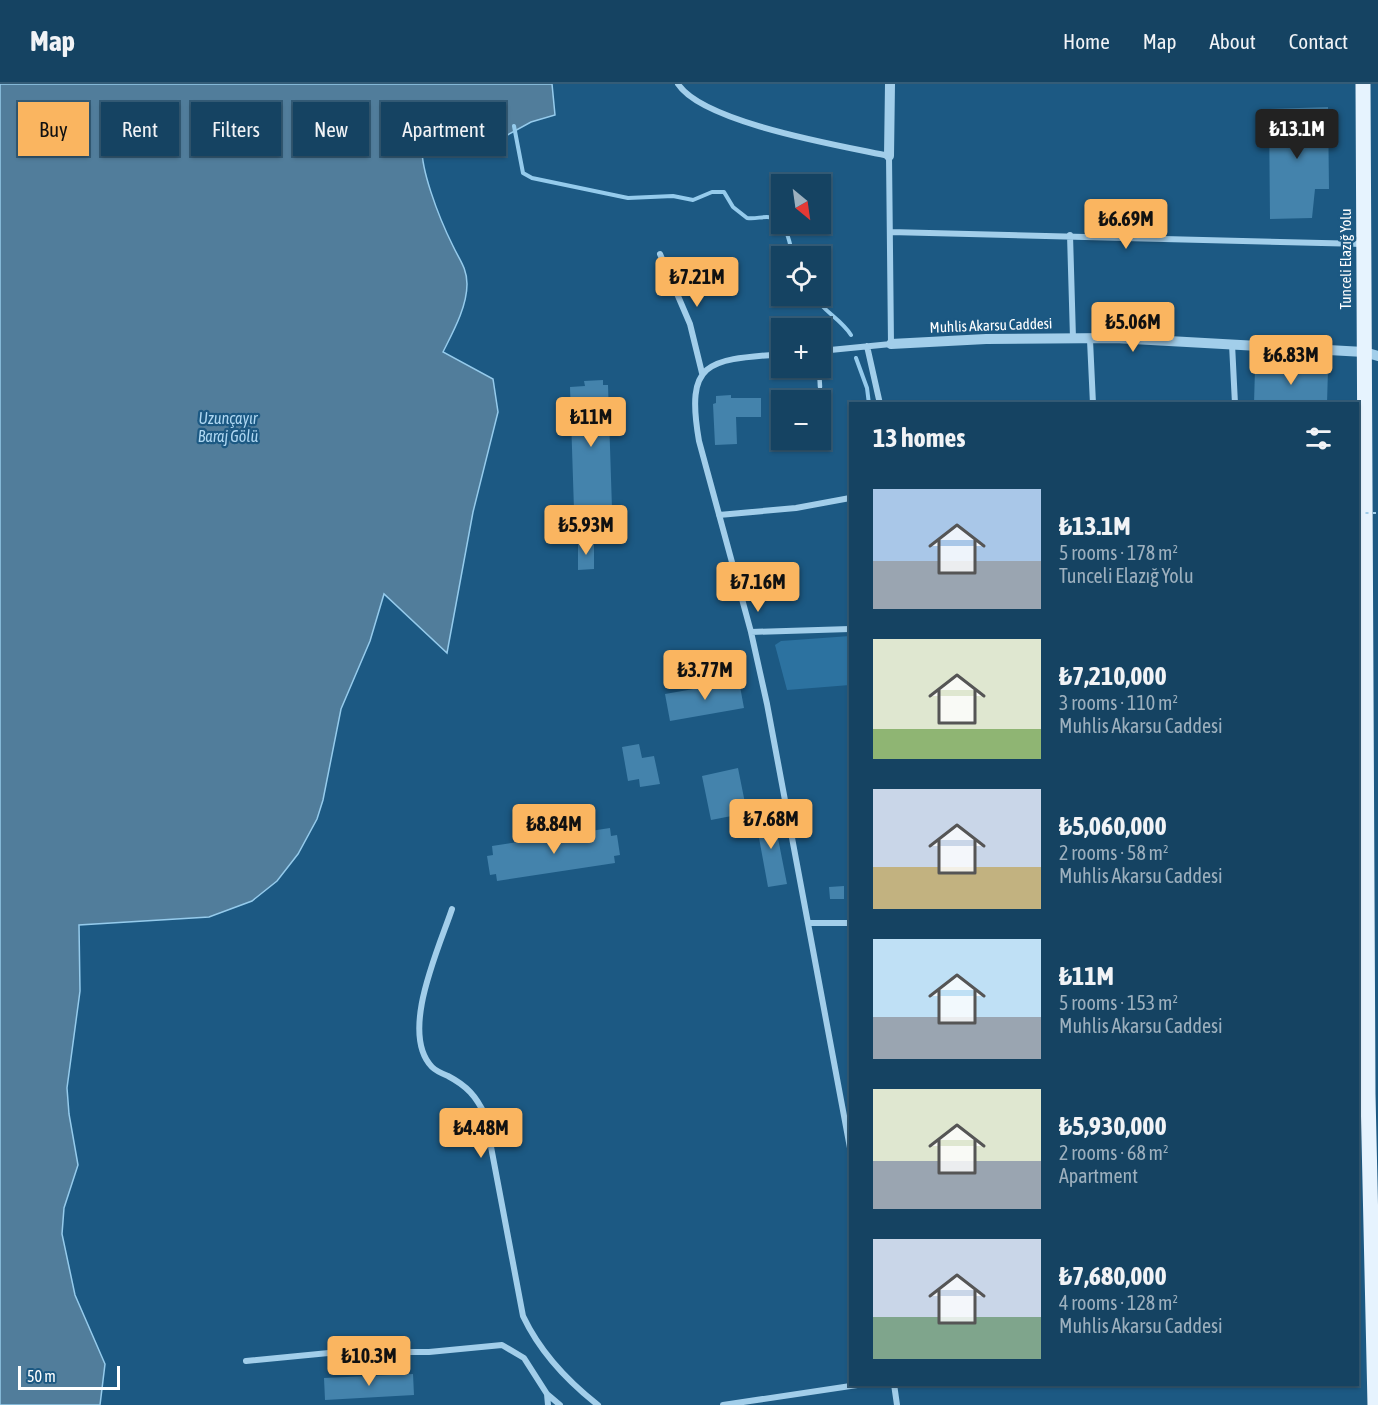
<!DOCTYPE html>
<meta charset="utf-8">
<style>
:root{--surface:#154362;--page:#224e6b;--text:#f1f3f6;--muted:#9db0be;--line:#345c77;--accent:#fab560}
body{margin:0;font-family:"Asap Condensed",sans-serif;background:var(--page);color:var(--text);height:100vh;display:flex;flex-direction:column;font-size:22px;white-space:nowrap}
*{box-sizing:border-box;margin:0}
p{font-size:20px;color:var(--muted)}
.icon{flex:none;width:33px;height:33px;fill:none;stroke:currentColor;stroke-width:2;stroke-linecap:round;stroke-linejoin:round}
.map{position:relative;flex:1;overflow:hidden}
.panel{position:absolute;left:849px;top:318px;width:510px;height:984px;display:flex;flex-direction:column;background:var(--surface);border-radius:0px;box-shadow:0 2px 4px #0004,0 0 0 2px var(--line)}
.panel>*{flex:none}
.guide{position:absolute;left:18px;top:18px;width:570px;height:54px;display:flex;gap:12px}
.needle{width:39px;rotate:151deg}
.fabs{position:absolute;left:771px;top:90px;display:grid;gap:12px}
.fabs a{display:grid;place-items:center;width:60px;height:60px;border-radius:0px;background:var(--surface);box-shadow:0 2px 4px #0004,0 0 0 2px var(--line);font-size:30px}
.scale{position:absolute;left:18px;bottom:15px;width:102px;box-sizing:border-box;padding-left:6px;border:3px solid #fff;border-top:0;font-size:16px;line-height:21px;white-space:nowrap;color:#fff;-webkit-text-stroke:4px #1c5983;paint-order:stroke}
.price{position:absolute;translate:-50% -51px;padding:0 14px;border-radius:6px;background:var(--accent);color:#111;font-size:20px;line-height:39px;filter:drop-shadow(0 2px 3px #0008)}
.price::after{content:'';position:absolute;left:50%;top:36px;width:18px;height:14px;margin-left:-9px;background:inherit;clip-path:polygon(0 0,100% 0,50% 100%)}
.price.selected{background:#222;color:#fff}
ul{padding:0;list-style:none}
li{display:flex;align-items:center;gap:18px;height:150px;padding:0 24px}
li span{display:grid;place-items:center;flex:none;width:168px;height:120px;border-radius:0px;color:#555}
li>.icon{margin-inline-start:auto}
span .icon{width:72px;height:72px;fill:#fffc;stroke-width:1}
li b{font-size:26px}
h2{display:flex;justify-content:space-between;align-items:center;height:72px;padding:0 24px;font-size:26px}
.tag{padding:0 21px;border-radius:0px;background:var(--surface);box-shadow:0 2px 4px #0004,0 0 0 2px var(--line);font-size:21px;line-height:54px}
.tag.selected{background:var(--accent);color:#111}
header{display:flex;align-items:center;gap:36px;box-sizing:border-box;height:84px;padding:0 30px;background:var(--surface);border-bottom:2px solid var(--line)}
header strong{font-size:28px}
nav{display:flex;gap:33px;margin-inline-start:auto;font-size:21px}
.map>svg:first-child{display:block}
.green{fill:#2c72a0}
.water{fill:#517d9b;stroke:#95cbec;stroke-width:1.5}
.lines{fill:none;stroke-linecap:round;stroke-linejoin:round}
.stream{stroke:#95cbec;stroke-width:4}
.building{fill:#4483ac}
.service{stroke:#a2ceea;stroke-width:4.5}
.minor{stroke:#a2ceea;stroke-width:6}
.tertiary{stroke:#a2ceea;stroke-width:10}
.primary{stroke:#e6f3fe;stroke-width:15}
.path-bridge{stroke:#a2ceea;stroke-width:2;stroke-dasharray:3 4.5;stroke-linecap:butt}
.labels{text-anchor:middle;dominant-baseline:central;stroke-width:4.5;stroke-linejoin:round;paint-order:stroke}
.street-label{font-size:15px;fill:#fff;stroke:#1c5983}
.water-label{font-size:16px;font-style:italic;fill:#aed7f2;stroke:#1c5983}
</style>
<header>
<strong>Map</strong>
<nav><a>Home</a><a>Map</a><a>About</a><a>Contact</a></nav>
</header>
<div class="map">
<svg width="1378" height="1321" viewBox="0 0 1378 1321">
<rect width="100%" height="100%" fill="#1c5983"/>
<path class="green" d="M 850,552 L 850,601 L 787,606 L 775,561 L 781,557 Z"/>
<path class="water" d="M 0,0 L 552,0 L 555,31 L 531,38 L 502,54 C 485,23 434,10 423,53 C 416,78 441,138 453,162 C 459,175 467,184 467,200 C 467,223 453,248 443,268 L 493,295 L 498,328 L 473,428 L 447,569 L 384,510 L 370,557 L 341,625 L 323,716 L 317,735 L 298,770 L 277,797 L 252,817 L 209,833 L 79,841 L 80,907 L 67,1004 L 69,1030 L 78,1081 L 64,1124 L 62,1150 L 75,1211 L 105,1280 L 100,1321 L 0,1321 Z"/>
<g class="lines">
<path class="stream" d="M 514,42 L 523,89 L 532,94 L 628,114 L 673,112 L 693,116 L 712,108 L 724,108 L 733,123 L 747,134 C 755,135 760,133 767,133 C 787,133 789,158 793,172
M 814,212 C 824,228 841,235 851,251
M 856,274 L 867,304 L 869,320"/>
</g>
<path class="building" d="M 1328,23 L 1329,105 L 1315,105 L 1312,134 L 1270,135 L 1269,25 Z
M 1255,284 L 1328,285 L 1327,320 L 1254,320 Z
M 603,296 L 603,301 L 608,301 L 612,425 L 606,425 L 606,431 L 588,432 L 588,426 L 574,426 L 570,303 L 585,302 L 584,297 Z
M 731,311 L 731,314 L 761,314 L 761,333 L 736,333 L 737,360 L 715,361 L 713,320 L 716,319 L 716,312 Z
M 594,458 L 594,485 L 578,486 L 578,459 Z
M 739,597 L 744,624 L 670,637 L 665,610 Z
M 639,660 L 642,674 L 654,672 L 660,700 L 640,703 L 639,695 L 628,697 L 622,663 Z
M 738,684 L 747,729 L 711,736 L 702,692 Z
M 773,729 L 787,800 L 768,803 L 755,732 Z
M 610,744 L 611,752 L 617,751 L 620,771 L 614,772 L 615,779 L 497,797 L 496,790 L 490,791 L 487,772 L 493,771 L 492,762 Z
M 844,802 L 844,815 L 830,815 L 829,803 Z
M 413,1290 L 414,1311 L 325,1316 L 324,1294 Z"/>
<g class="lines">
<path class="service" d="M 819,284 L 820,303"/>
<path class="minor" d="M 678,0 C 703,39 842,62 889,72 L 891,260 L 820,267
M 890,148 L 1363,160
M 1070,151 L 1073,254
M 660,170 L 690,240 L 702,289
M 1090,256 L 1093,320
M 1232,260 L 1235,320
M 867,262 L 880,320
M 782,270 C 708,276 685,276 699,357 L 751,548 L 767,620 L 850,1064
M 719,431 L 796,424 L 850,414
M 751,548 L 850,545
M 452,825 C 439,864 399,949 432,983 C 436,987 443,990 448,992 C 467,1002 476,1012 485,1031 L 523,1232 C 540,1268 566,1296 598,1321
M 809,839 L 850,839
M 246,1277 L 339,1268 L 429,1268 L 502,1261 L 524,1274 L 547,1310 L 560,1321
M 894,1300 L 897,1321
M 547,1310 L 548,1321
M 723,1321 L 864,1300"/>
<path class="tertiary" d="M 889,72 L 890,0
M 891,260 L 986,255 L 1115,254 L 1364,268 L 1378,272"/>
<path class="primary" d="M 1363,0 L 1368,1010 L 1375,1321"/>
<path class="path-bridge" d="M 1358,429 L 1378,429"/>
</g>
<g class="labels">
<g class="street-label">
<text transform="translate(1345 175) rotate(-90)">Tunceli Elazığ Yolu</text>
<text transform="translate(991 241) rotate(-2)">Muhlis Akarsu Caddesi</text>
</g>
<g class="water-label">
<text x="228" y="334">Uzunçayır<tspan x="228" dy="18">Baraj Gölü</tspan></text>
</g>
</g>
</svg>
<div class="fabs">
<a><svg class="needle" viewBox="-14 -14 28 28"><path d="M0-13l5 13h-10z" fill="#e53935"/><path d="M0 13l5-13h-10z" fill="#9db0be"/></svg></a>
<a><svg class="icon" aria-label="locate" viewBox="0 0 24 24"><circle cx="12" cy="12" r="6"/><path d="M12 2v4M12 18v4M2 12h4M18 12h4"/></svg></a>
<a>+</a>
<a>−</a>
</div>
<div class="scale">50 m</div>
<b class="price selected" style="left:1297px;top:76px">₺13.1M</b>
<b class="price" style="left:1126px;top:166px">₺6.69M</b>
<b class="price" style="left:697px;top:224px">₺7.21M</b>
<b class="price" style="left:1133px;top:269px">₺5.06M</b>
<b class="price" style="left:1291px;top:302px">₺6.83M</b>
<b class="price" style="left:591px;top:364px">₺11M</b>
<b class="price" style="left:586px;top:472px">₺5.93M</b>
<b class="price" style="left:758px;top:529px">₺7.16M</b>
<b class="price" style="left:705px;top:617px">₺3.77M</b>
<b class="price" style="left:771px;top:766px">₺7.68M</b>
<b class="price" style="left:554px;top:771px">₺8.84M</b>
<b class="price" style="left:481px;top:1075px">₺4.48M</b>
<b class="price" style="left:369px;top:1303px">₺10.3M</b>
<div class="guide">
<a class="tag selected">Buy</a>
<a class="tag">Rent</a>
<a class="tag">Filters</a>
<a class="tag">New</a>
<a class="tag">Apartment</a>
</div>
<section class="panel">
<h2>13 homes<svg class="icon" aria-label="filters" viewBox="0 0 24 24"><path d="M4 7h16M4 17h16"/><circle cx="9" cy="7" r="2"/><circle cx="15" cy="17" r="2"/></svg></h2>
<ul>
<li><span style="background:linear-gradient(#a9c7e8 60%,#9aa5b1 0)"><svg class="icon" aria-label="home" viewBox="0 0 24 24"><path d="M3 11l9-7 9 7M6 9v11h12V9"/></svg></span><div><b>₺13.1M</b><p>5 rooms · 178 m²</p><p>Tunceli Elazığ Yolu</p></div></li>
<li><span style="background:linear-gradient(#dfe7d0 75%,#8fb573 0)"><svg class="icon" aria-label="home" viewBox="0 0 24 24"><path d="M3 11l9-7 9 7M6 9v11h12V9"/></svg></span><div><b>₺7,210,000</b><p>3 rooms · 110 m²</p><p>Muhlis Akarsu Caddesi</p></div></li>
<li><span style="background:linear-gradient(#c9d6e8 65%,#c2b280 0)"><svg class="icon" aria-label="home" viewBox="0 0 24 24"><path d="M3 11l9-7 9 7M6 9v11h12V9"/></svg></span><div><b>₺5,060,000</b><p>2 rooms · 58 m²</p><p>Muhlis Akarsu Caddesi</p></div></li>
<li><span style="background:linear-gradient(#bfe0f5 65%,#9aa5b1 0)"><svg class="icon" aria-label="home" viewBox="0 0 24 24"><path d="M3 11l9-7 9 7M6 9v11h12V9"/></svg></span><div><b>₺11M</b><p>5 rooms · 153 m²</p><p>Muhlis Akarsu Caddesi</p></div></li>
<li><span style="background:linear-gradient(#dfe7d0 60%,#9aa5b1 0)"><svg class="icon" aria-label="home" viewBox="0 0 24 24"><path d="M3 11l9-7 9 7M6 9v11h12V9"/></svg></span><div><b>₺5,930,000</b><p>2 rooms · 68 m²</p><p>Apartment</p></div></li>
<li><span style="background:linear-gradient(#c9d6e8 65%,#7fa58c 0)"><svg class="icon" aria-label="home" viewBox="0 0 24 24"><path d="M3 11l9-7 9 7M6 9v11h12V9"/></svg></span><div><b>₺7,680,000</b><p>4 rooms · 128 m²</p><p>Muhlis Akarsu Caddesi</p></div></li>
</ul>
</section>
</div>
